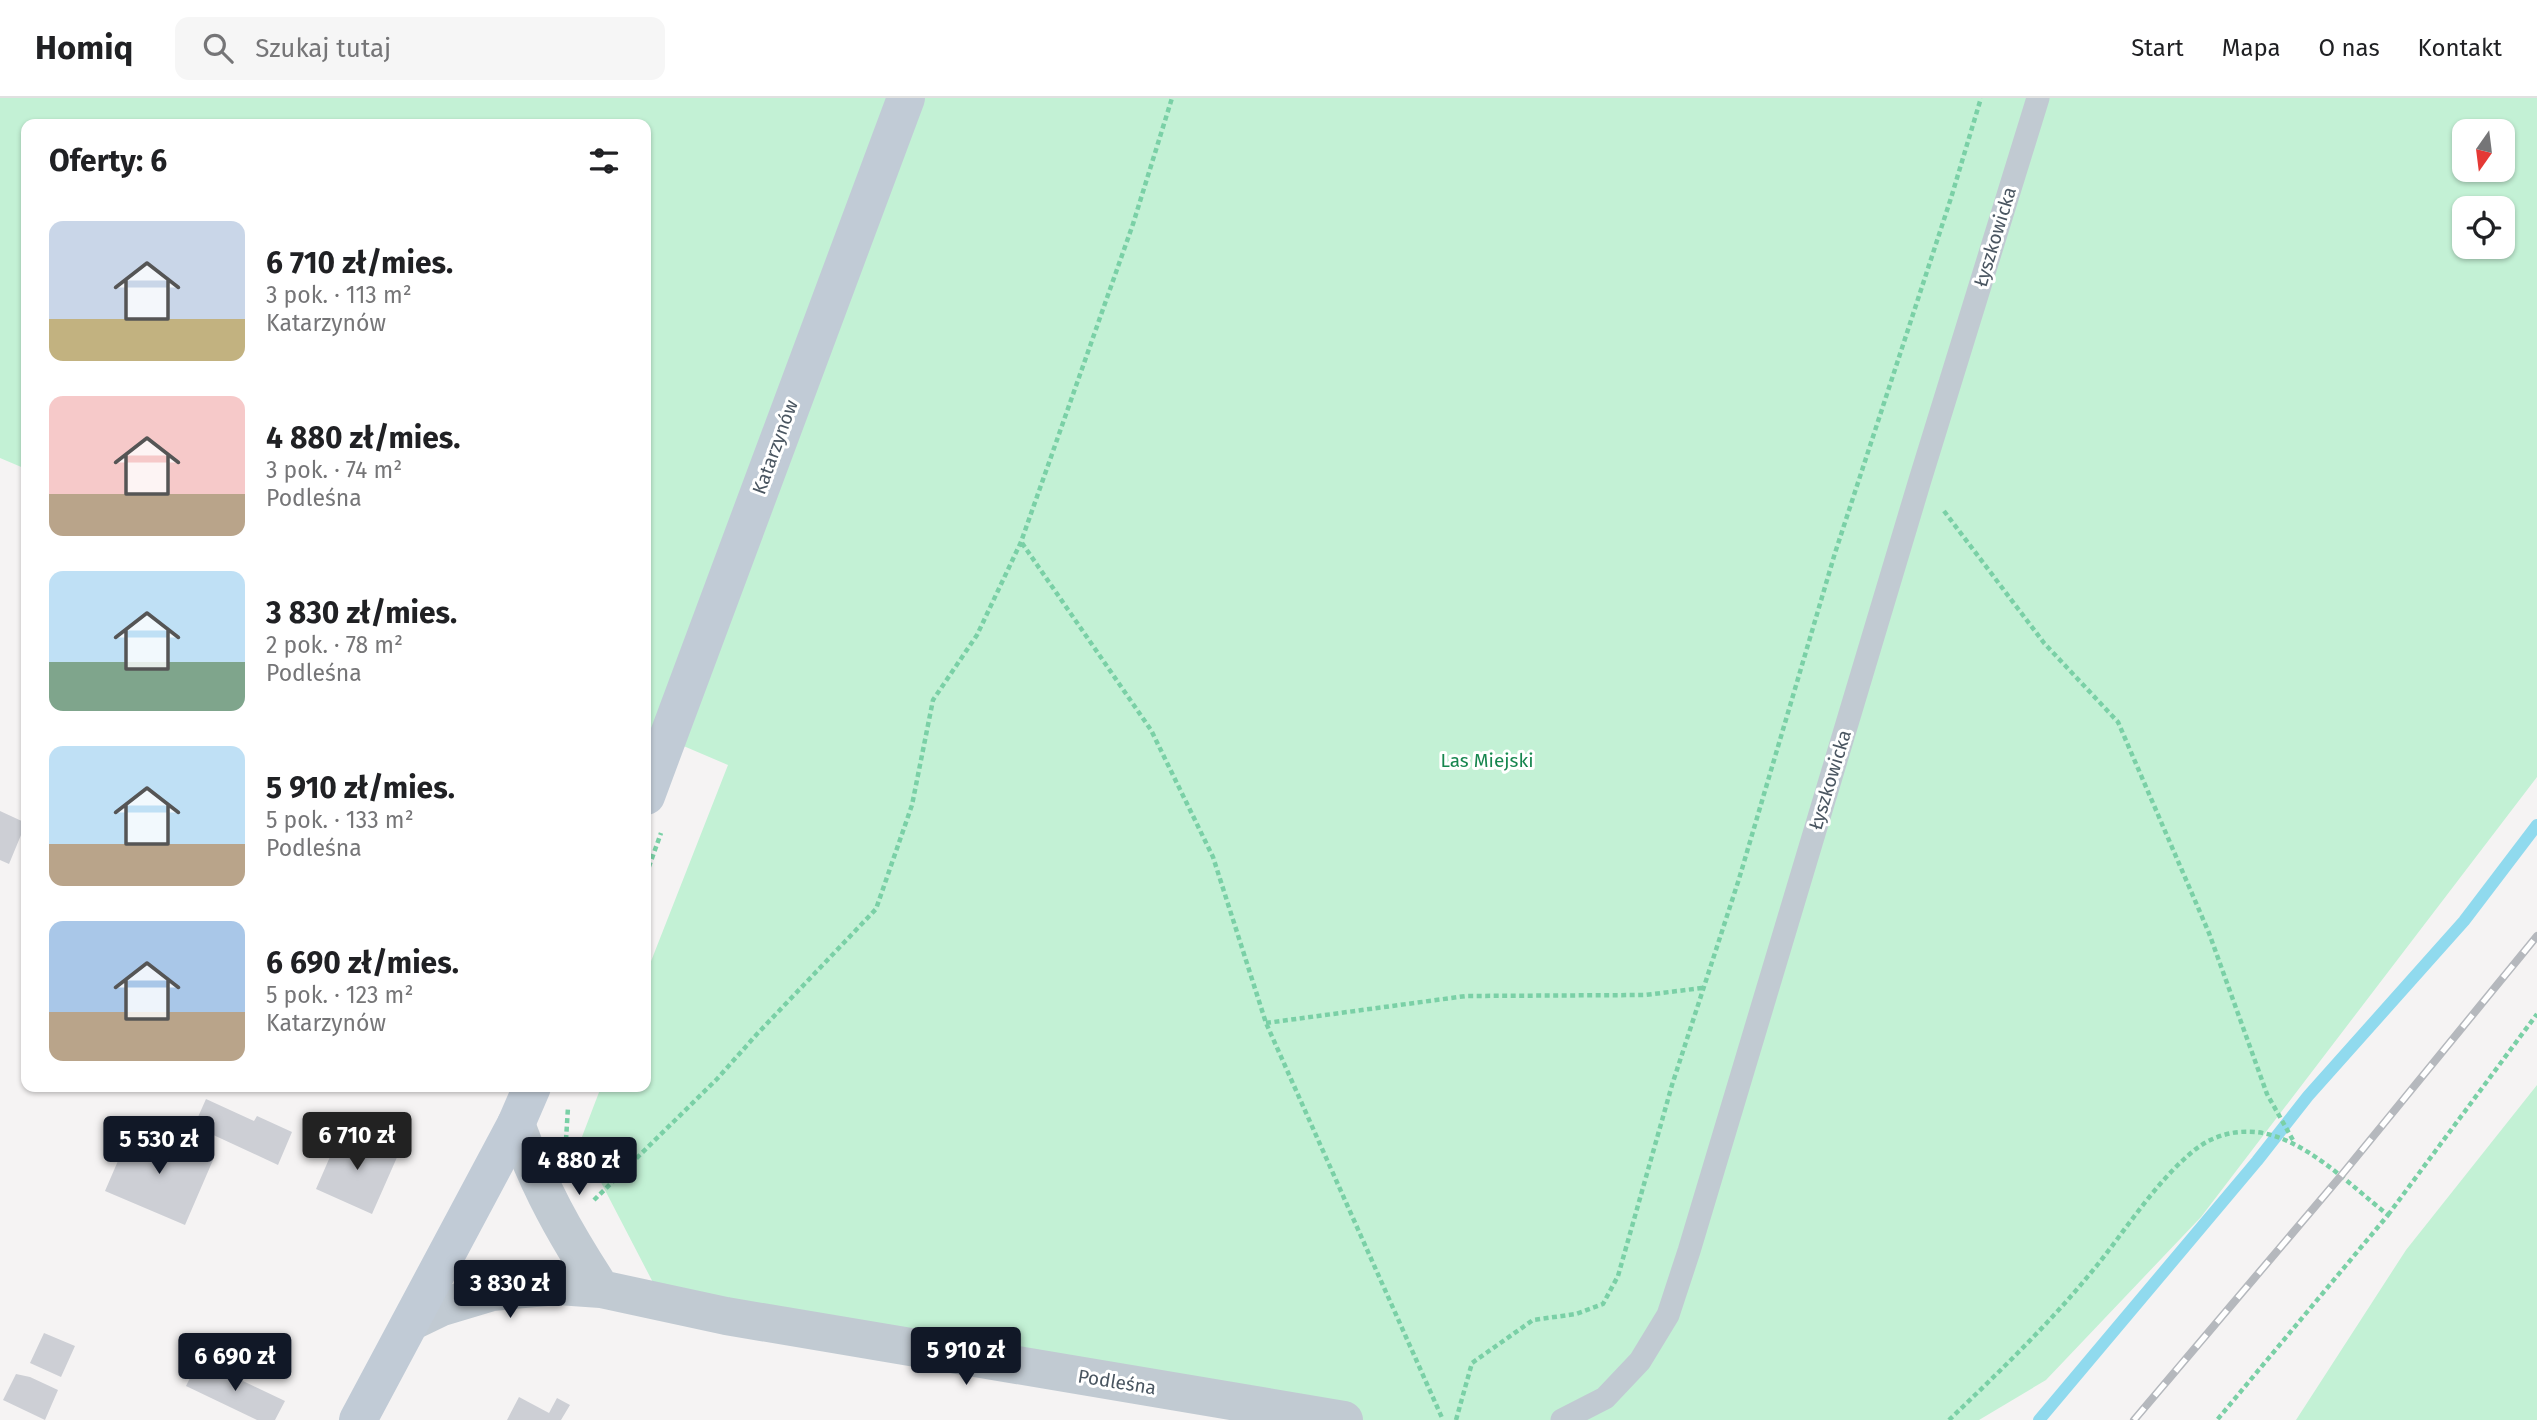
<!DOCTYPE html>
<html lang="pl">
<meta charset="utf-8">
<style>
:root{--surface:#fff;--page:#f6f6f6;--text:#202124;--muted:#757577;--line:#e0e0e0;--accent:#111827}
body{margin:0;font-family:"Fira Sans",sans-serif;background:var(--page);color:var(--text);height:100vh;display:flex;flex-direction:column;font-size:26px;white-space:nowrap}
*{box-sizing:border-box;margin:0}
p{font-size:23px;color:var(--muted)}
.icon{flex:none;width:38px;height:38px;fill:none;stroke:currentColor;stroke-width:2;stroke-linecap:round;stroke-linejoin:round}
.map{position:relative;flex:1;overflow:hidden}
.drawer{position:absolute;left:21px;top:21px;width:630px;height:973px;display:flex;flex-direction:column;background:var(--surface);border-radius:14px;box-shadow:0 2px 5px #0004}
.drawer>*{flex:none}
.needle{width:46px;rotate:194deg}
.controls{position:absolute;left:2452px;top:21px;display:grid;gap:14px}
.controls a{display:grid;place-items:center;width:63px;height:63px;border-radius:14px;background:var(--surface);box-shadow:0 2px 5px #0004;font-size:35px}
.price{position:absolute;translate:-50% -60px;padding:0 16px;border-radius:7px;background:var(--accent);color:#fff;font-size:23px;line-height:46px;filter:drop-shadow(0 2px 4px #0008)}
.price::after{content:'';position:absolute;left:50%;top:42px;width:21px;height:16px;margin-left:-10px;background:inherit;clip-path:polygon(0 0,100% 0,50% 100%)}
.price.selected{background:#222;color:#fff}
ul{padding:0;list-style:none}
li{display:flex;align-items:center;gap:21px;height:175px;padding:0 28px}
li span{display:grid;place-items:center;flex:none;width:196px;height:140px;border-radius:14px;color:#555}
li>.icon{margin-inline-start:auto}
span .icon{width:84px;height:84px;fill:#fffc;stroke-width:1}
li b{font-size:30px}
h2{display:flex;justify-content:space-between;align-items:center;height:84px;padding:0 28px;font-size:30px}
header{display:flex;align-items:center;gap:42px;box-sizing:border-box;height:98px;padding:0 35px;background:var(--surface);border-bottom:2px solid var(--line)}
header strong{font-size:33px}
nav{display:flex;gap:38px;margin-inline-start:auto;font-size:24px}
.search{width:490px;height:63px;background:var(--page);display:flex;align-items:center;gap:18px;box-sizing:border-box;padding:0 24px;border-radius:14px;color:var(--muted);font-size:26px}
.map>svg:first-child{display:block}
.green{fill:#c3f1d5;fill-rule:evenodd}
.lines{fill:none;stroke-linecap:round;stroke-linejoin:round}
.stream{stroke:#90daee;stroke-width:12}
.building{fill:#cdcfd5}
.path{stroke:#7ad0a6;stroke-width:4.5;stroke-dasharray:5 3.5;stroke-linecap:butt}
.lane{stroke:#c1cad2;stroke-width:23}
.street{stroke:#c1cad2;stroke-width:38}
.secondary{stroke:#c1cbd6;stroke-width:38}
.rail-casing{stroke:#b5b8bd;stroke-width:8}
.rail{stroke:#fff;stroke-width:5;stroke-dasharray:16;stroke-linecap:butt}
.labels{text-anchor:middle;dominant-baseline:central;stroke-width:6;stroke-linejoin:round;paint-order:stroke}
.street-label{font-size:19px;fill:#4a5661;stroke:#fff}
.park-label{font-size:19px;fill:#17864f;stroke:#fff}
</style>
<header>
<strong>Homiq</strong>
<div class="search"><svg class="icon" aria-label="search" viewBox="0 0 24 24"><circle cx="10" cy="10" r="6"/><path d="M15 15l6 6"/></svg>Szukaj tutaj</div>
<nav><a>Start</a><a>Mapa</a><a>O nas</a><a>Kontakt</a></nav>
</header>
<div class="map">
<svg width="2537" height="1322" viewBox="0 0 2537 1322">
<rect width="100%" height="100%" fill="#f5f3f3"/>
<path class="green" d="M 0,0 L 2537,0 L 2537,679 L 2201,1119 L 2046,1282 L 1979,1322 L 1315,1322 L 673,1223 L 580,1044 L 601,989 L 646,989 L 646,876 L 728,667 L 646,632 L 646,26 L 26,26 L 26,371 L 0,360 ZM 2464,33 L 2502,33 L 2502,72 L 2464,72 ZM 2464,110 L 2502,110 L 2502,149 L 2464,149 Z
M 2537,987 L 2537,1322 L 2296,1322 L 2406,1152 Z"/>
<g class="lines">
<path class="stream" d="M 2039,1322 L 2257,1063 L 2308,998 L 2464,823 L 2537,727"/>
</g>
<path class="building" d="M 0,713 L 26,725 L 9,766 L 0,762 Z
M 206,1001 L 254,1023 L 257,1018 L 292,1034 L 278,1067 L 194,1028 Z
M 133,1028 L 213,1062 L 185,1127 L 105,1093 Z
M 348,1035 L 398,1057 L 372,1116 L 316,1091 L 339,1038 L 346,1041 Z
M 44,1235 L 75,1248 L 61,1279 L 30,1265 Z
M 199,1262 L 285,1303 L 275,1322 L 257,1322 L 186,1288 Z
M 16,1276 L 30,1279 L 58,1292 L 45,1322 L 3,1302 Z
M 519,1299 L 549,1315 L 557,1300 L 570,1307 L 561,1322 L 507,1322 Z"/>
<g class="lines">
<path class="path" d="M 1944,413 L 2044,545 L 2118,624 L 2209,835 L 2267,996 L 2294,1044
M 1022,445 L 1151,632 L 1213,759 L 1266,925 L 1443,1322
M 646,777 L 661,735
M 1266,925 L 1466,898 L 1645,897 L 1702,890
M 566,1042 L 568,1009
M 594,1102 L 717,981 L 757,936 L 876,811 L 912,707 L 933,602 L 977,537 L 1021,444 L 1133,126 L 1172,0
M 2388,1117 L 2537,916
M 1456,1322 L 1472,1265 L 1533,1222 L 1576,1216 L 1603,1206 L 1618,1178 L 1672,987 L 1739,781 L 1835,455 L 1951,100 L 1981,0
M 1949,1322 C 1997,1276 2046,1229 2089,1177 C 2123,1137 2151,1089 2191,1055 C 2209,1039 2232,1032 2255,1034 C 2303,1038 2351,1088 2388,1117 L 2217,1322"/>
<path class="lane" d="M 1562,1322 L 1605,1300 L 1640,1263 L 1668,1217 L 1689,1153 L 1920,382 L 2038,0"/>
<path class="street" d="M 516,1026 C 540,1091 564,1134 601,1191
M 413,1223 L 442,1209 L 492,1194 L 558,1188 L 601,1191 L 726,1218 L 1344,1322"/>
<path class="secondary" d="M 646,698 L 906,0
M 358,1322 L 516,1026 L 532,989"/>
<defs>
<path id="rail" d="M 2134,1322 L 2340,1079 L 2537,838"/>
</defs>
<use href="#rail" class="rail-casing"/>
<use href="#rail" class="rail"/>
</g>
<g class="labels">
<g class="street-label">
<text transform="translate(1995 139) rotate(-73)">Łyszkowicka</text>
<text transform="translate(775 349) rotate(-70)">Katarzynów</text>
<text transform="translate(1830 682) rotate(-73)">Łyszkowicka</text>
<text transform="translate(1117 1284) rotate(9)">Podleśna</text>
</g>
<g class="park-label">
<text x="1487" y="662">Las Miejski</text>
</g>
</g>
</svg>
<div class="controls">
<a><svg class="needle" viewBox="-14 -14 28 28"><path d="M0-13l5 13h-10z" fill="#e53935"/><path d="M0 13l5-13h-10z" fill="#757577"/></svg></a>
<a><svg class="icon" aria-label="locate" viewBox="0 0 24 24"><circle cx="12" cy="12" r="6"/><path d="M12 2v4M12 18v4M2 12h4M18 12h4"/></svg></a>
</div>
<b class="price selected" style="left:357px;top:1074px">6 710 zł</b>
<b class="price" style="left:159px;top:1078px">5 530 zł</b>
<b class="price" style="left:579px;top:1099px">4 880 zł</b>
<b class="price" style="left:510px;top:1222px">3 830 zł</b>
<b class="price" style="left:966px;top:1289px">5 910 zł</b>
<b class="price" style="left:235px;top:1295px">6 690 zł</b>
<section class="drawer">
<h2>Oferty: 6<svg class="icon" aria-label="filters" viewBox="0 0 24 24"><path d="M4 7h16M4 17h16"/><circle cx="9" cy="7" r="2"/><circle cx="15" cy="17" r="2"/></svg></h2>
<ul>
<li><span style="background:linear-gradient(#c9d6e8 70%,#c2b280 0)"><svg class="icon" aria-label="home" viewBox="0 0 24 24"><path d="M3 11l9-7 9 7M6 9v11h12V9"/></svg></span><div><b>6 710 zł/mies.</b><p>3 pok. · 113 m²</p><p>Katarzynów</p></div></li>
<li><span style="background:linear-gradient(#f6c9c9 70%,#b9a48a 0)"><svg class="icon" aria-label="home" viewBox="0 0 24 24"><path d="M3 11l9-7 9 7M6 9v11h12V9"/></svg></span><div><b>4 880 zł/mies.</b><p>3 pok. · 74 m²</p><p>Podleśna</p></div></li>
<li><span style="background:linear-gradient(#bfe0f5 65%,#7fa58c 0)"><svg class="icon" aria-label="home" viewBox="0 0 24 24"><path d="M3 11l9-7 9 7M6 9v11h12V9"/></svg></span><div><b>3 830 zł/mies.</b><p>2 pok. · 78 m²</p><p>Podleśna</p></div></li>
<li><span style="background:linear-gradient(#bfe0f5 70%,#b9a48a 0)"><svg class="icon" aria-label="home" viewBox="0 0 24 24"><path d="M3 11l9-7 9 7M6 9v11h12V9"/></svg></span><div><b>5 910 zł/mies.</b><p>5 pok. · 133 m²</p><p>Podleśna</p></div></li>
<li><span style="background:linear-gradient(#a9c7e8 65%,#b9a48a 0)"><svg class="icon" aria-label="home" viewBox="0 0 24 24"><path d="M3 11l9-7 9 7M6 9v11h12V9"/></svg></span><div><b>6 690 zł/mies.</b><p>5 pok. · 123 m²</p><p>Katarzynów</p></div></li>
</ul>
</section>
</div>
